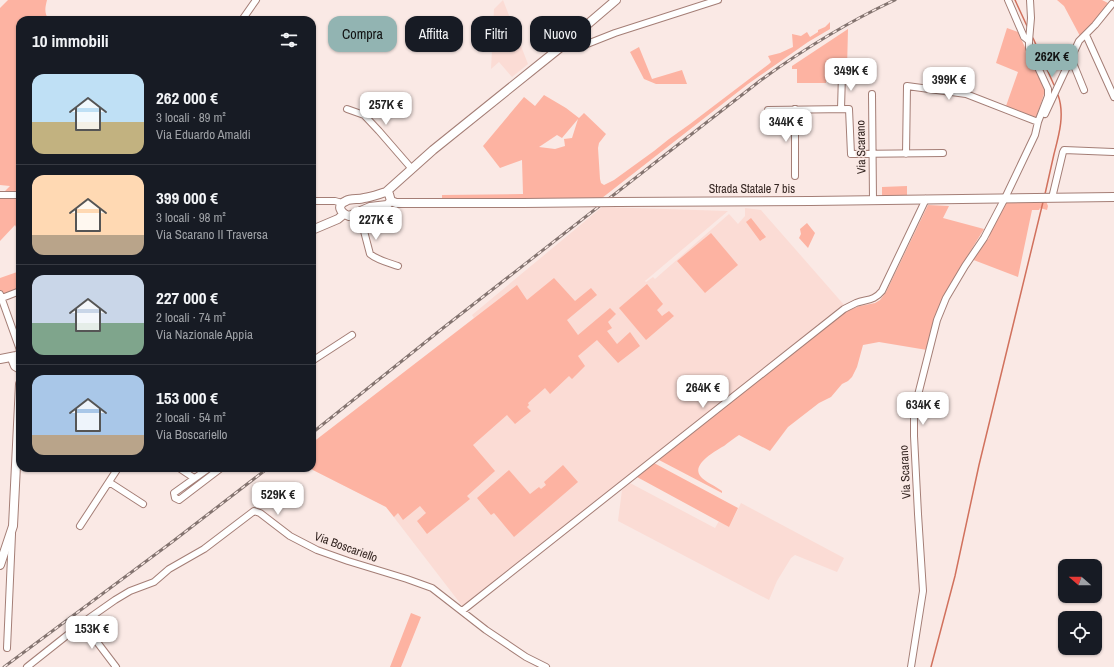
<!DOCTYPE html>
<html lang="it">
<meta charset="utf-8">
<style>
:root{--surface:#171b24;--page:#242831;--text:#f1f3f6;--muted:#9ea1a6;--line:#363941;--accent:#92b4b2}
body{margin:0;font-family:"Archivo Narrow",sans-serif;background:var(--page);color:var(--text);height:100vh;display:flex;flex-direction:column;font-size:15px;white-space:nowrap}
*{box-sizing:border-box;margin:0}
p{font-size:13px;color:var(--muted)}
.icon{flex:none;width:22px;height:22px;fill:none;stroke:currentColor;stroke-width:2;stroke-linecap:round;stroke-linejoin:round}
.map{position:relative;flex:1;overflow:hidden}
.panel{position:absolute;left:16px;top:16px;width:300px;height:456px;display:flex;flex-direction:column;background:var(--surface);border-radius:12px;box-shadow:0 1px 3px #0004}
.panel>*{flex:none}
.banner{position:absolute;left:328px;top:16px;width:380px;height:36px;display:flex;gap:8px}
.needle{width:26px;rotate:290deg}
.fabs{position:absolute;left:1058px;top:559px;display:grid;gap:8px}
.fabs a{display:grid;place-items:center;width:44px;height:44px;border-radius:8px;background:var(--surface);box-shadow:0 1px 3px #0004;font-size:20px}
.price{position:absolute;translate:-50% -34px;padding:0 9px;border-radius:8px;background:#fff;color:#222;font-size:13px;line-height:26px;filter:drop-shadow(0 1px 2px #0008)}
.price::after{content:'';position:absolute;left:50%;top:24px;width:12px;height:9px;margin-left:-6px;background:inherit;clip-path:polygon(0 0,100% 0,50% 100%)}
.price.on{background:var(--accent);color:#111}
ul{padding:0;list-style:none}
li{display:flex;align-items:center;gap:12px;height:100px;padding:0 16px}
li+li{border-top:1px solid var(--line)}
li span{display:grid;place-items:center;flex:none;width:112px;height:80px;border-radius:12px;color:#555}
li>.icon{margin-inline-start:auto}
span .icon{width:48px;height:48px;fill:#fffc;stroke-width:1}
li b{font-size:17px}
h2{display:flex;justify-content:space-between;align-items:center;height:48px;padding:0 16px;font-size:17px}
.tag{padding:0 14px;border-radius:12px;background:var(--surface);box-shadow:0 1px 3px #0004;font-size:14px;line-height:36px}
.tag.on{background:var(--accent);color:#111}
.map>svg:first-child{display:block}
.built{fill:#fbdcd5}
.green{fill:#fdb3a2;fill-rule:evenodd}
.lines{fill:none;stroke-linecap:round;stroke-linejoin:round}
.stream{stroke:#d1715d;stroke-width:1.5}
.minor-casing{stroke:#a47e76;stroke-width:8}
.major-casing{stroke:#a47e76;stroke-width:10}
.minor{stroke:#fff;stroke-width:6}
.major{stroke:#fff;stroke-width:8}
.rail-casing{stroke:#847470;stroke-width:3}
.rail{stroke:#fae9e5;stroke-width:1.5;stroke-dasharray:4.5;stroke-linecap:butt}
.major-bridge-casing{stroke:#a47e76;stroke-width:10;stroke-linecap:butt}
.major-bridge{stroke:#fff;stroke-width:8}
.labels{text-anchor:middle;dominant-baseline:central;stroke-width:3;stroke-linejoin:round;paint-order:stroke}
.street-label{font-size:12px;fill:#352622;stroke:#fae9e5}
</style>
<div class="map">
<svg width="1114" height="667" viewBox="0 0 1114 667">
<rect width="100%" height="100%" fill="#fae9e5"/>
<path class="built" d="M 503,0 L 528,64 L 512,77 L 499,62 L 491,69 L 494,9 Z
M 602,207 L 728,211 L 645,281 L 646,282 L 653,277 L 655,279 L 729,214 L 738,224 L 745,216 L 745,208 L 761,210 L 845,306 L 463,607 L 386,507 L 309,468 L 312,468 L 312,443 L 474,318 L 472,315 Z
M 630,483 L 715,528 L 719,521 L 729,527 L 741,503 L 844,558 L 837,572 L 795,555 L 791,558 L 777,581 L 769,600 L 618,521 L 622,490 Z"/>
<path class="green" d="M 8,0 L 47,0 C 45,8 44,13 49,20 L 20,20 L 20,235 L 15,225 L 0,241 L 0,196 L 10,186 L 0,185 L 0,8 Z
M 1057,0 L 1102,0 L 1108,3 L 1092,27 L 1080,36 L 1064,6 Z
M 830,22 L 830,29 L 808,42 L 748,84 L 602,198 L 442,198 L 442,195 L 523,194 L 522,160 L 500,168 L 483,146 L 524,97 L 535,106 L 544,95 L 566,108 L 579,118 L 584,113 L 606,134 L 599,143 L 598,148 L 600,179 L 601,183 L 604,185 L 614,180 L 654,151 L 669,139 L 690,124 L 769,64 L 771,62 L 768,56 L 780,53 L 793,47 L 792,34 L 801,36 L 807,32 L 810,37 L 818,32 L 818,30 L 825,27 ZM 578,119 L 572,138 L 564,139 L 565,146 L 555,149 L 539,147 L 557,135 L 562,138 Z
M 1007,28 L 1018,32 L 1045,91 L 1036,118 L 1006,106 L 1018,72 L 996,63 Z
M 848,29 L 847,69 L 827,69 L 826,83 L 797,83 L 797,69 L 792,69 L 792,66 Z
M 639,47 L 652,79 L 682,70 L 687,84 L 656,84 L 644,79 L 630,52 Z
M 907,186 L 907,195 L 882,196 L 882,187 Z
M 1046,201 L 1048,206 L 1047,210 L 1040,208 L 1039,210 L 1032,210 L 1018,277 L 971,259 L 989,238 L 990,232 L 1006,202 Z
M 928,205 L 949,206 L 943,218 L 984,229 L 960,268 L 942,302 L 927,350 L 879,342 L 863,345 L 857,367 L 852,377 L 848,381 L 842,384 L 831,397 L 819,403 L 788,427 L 770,451 L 739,435 C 734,438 729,442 724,446 C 715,451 690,465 701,477 C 704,481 717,487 722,491 L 722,493 L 659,460 L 841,315 L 849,310 L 860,306 L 875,303 L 880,300 L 886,292 Z
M 751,218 L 766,237 L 760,241 L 746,222 Z
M 807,223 L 815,233 L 808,248 L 799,238 L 801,234 L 800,229 Z
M 711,233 L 738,265 L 705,293 L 677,261 Z
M 20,271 L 20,288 L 0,295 L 0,278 Z
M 554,278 L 575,301 L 591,288 L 597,295 L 567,320 L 578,335 L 610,308 L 616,314 L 608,322 L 612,328 L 607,331 L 617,344 L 630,332 L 640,346 L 618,363 L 597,340 L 578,356 L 585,366 L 572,379 L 569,376 L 550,394 L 545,388 L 528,403 L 529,405 L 527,407 L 531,411 L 515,424 L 507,415 L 473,445 L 495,471 L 467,496 L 470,499 L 427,534 L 417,521 L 426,513 L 420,506 L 403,520 L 398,513 L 394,517 L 386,507 L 309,468 L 312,468 L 312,443 L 517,285 L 527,300 Z
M 647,284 L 663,304 L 657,310 L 662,316 L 669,311 L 674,316 L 646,340 L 619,308 Z
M 654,463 L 738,508 L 729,527 L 637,477 Z
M 563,465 L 578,482 L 514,537 L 494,513 L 491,515 L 477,498 L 509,470 L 530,494 L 539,487 L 541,489 L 546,485 L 544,482 Z
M 411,613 L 421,617 L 401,667 L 390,667 Z"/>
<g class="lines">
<path class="stream" d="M 1015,0 L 1027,26
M 1033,38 L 1054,85
M 1045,194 C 1048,181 1051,167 1054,154 C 1059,135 1065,114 1058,95
M 931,667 L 955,576 L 979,465 L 1043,202"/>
<defs>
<path id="minor" d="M 1008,0 L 1024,37 L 1029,41
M 242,20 L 256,0
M 1086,35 L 1114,97
M 561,47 L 577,48 L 615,33 L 718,0
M 1071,58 L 1084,90
M 872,94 L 873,200
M 347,109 L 364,115 L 379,131 L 412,169
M 795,109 L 795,176
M 841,109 L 842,74
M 768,110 L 849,109 L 851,154 L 943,153
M 1045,114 L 1079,41 L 1095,25 L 1112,4
M 906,154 L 907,86 L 966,94 L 1038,122
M 0,195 L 20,195
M 1052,198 L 1063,152 L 1064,150 L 1113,152
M 312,201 L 335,201 L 342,203
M 359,212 L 370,254 C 377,260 389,263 398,266
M 0,294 L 20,350
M 2,298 L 20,291
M 312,361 L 352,335
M 179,468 L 194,478
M 209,468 L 174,493 L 175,498 L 179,500 L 221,468
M 109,482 L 143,504
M 80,526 L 118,468
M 462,611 L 844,309 C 848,307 852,305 856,303 C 867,299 874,301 882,291 L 926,199
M 85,621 L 94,638 L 116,667
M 7,648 L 12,534
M 27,667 L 85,621 L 115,600 L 130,591 L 154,582 L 169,569 L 204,549 L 254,511 L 260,513 L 273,523 L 290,536 L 317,550 L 348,561 L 407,579 L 432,588 L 486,630 L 526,657 L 546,667
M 911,667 L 923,591 L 918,514 L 914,436 L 914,418 L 918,395 L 937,320 L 946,298 L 965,266 L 984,238 L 1005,198 L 1035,135 L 1038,122 L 1048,96 L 1048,89 L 1029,48 L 1029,41 L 1031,18 L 1030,0"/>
<path id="major" d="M 386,192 L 433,150 L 561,47 L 616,0
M 386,192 L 389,194 L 391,201 L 387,205 L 370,207 L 349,216 C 340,213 336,205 346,201 C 351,198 359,200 364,198 C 372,197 379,194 386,192 Z
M 391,201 L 396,203 L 523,203
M 617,202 L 811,201 L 1114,197
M 312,230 L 338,219 L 344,214
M 20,354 L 16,356 L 13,361 L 15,366 L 20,369
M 0,359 L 16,356
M 0,565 L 13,526 L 20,384"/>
</defs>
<use href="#minor" class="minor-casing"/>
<use href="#major" class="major-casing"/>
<use href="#minor" class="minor"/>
<use href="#major" class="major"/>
<defs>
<path id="rail" d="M 312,433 L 443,328 L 761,80 C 804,49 848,22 895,0
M 4,667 L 172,542 L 268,468"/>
</defs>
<use href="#rail" class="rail-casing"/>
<use href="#rail" class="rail"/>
<defs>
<path id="major-bridge" d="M 523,203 L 617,202"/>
</defs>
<use href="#major-bridge" class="major-bridge-casing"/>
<use href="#major-bridge" class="major-bridge"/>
</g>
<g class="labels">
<g class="street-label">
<text transform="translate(861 147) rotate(-91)">Via Scarano</text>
<text x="752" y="189">Strada Statale 7 bis</text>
<text transform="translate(905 472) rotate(-93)">Via Scarano</text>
<text transform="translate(346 547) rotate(20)">Via Boscariello</text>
</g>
</g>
</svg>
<div class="fabs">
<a><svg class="needle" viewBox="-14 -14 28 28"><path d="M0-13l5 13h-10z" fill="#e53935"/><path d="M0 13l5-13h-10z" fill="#9ea1a6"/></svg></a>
<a><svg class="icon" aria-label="locate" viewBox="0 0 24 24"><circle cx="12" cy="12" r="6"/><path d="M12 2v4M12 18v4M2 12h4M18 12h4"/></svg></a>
</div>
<b class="price on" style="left:1052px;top:78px">262K €</b>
<b class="price" style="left:851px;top:92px">349K €</b>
<b class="price" style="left:949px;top:101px">399K €</b>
<b class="price" style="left:386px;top:126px">257K €</b>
<b class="price" style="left:786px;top:143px">344K €</b>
<b class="price" style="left:376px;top:241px">227K €</b>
<b class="price" style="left:703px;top:409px">264K €</b>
<b class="price" style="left:923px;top:426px">634K €</b>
<b class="price" style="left:278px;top:516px">529K €</b>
<b class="price" style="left:92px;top:650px">153K €</b>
<div class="banner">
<a class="tag on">Compra</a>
<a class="tag">Affitta</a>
<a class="tag">Filtri</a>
<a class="tag">Nuovo</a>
</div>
<section class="panel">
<h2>10 immobili<svg class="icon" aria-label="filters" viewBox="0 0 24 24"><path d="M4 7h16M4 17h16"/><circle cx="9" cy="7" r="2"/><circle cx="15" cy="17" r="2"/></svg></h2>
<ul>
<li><span style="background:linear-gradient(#bfe0f5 60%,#c2b280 0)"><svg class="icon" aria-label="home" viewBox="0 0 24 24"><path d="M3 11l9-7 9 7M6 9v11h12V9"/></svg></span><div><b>262 000 €</b><p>3 locali · 89 m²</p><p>Via Eduardo Amaldi</p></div></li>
<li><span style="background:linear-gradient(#ffd9b3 75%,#b9a48a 0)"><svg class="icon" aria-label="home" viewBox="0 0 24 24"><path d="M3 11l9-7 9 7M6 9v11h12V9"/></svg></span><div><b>399 000 €</b><p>3 locali · 98 m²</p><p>Via Scarano II Traversa</p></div></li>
<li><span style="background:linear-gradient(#c9d6e8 60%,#7fa58c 0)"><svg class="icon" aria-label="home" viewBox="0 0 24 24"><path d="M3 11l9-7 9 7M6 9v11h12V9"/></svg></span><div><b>227 000 €</b><p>2 locali · 74 m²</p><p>Via Nazionale Appia</p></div></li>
<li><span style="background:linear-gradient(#a9c7e8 75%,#b9a48a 0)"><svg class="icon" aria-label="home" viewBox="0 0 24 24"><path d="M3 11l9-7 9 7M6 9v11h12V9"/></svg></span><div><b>153 000 €</b><p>2 locali · 54 m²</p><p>Via Boscariello</p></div></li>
</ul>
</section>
</div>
